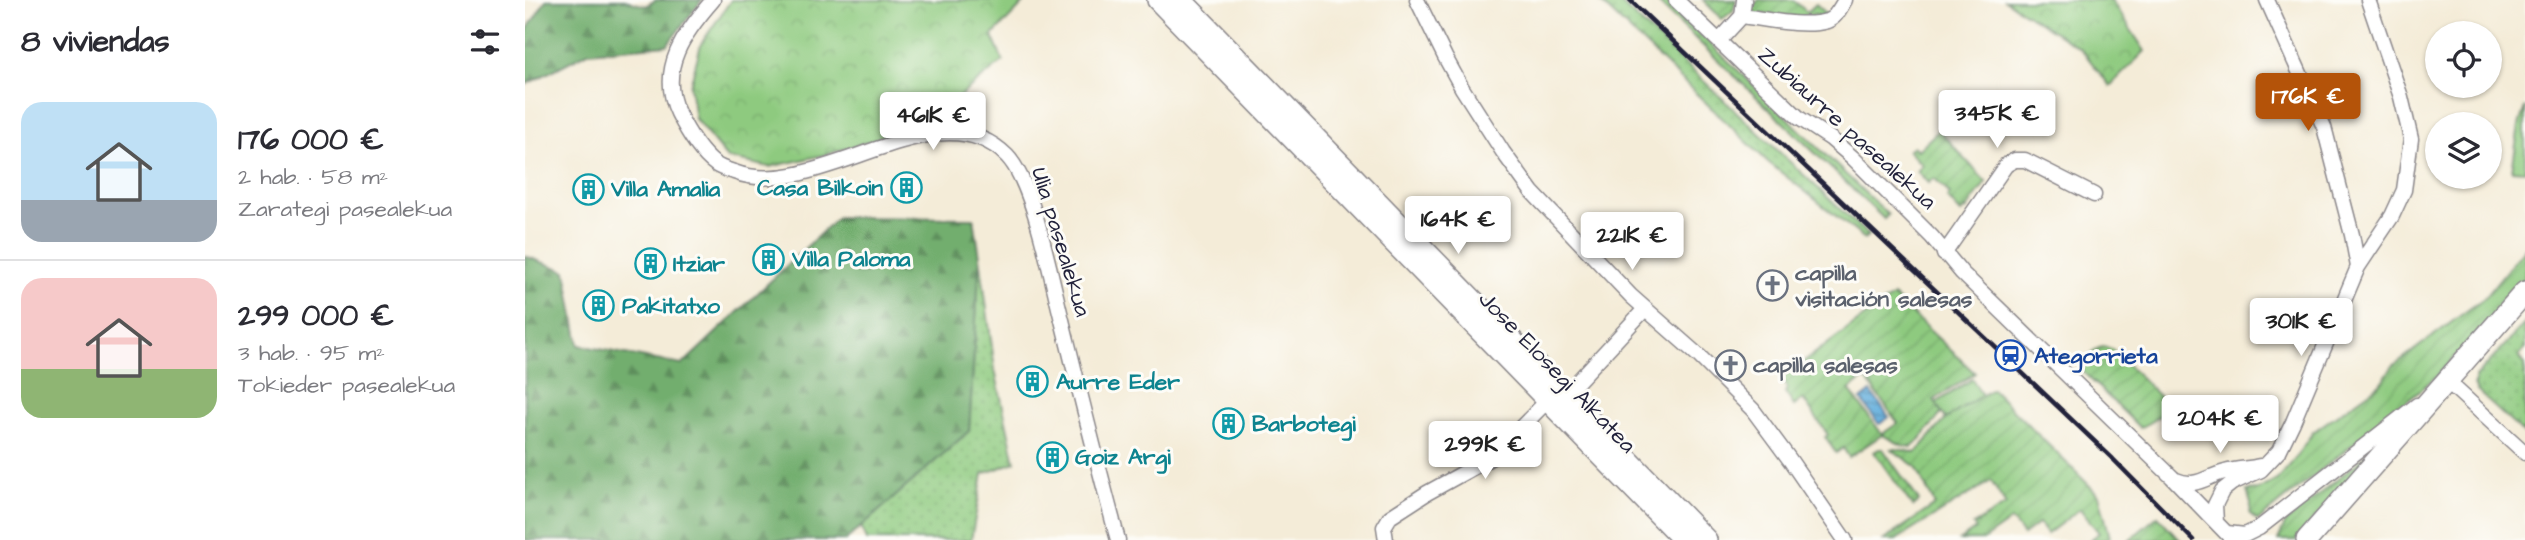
<!DOCTYPE html>
<html lang="es">
<meta charset="utf-8">
<style>
:root{--surface:#fff;--page:#f2f2f3;--text:#2b2b33;--muted:#7c7c81;--line:#e1e1e2;--accent:#b45309}
body{margin:0;font-family:"Architects Daughter",sans-serif;background:var(--page);color:var(--text);height:100vh;display:flex;flex-direction:column;font-size:26px;white-space:nowrap}
*{box-sizing:border-box;margin:0}
p{font-size:23px;color:var(--muted)}
.icon{flex:none;width:38px;height:38px;fill:none;stroke:currentColor;stroke-width:2;stroke-linecap:round;stroke-linejoin:round}
.map{position:relative;flex:1;overflow:hidden}
.sheet{display:flex;flex-direction:column;background:var(--surface);width:525px}
.sheet>*{flex:none}
.tools{position:absolute;left:1900px;top:21px;display:grid;gap:14px}
.tools a{display:grid;place-items:center;width:77px;height:77px;border-radius:50%;background:var(--surface);box-shadow:0 2px 5px #0004;font-size:35px}
.price{position:absolute;translate:-50% -60px;padding:0 16px;border-radius:7px;background:#fff;color:#222;font-size:23px;line-height:46px;filter:drop-shadow(0 2px 4px #0008)}
.price::after{content:'';position:absolute;left:50%;top:42px;width:21px;height:16px;margin-left:-10px;background:inherit;clip-path:polygon(0 0,100% 0,50% 100%)}
.price.on{background:var(--accent);color:#fff}
ul{padding:0;list-style:none}
li{display:flex;align-items:center;gap:21px;height:175px;padding:0 21px}
li+li{border-top:2px solid var(--line)}
li span{display:grid;place-items:center;flex:none;width:196px;height:140px;border-radius:21px;color:#555}
li>.icon{margin-inline-start:auto}
span .icon{width:84px;height:84px;fill:#fffc;stroke-width:1}
li b{font-size:30px}
h2{display:flex;justify-content:space-between;align-items:center;height:84px;padding:0 21px;font-size:30px}
main{display:flex;flex:1;min-height:0}
.map>svg:first-child{display:block}
.grass{fill:url(#grass-dots);stroke:#58765d;stroke-width:2}
.forest{fill:url(#forest-firs);stroke:#4a6854;stroke-width:2}
.park{fill:url(#park-crowns);stroke:#58765d;stroke-width:2}
.garden{fill:url(#garden-furrows);stroke:#58765d;stroke-width:2;fill-rule:evenodd}
.pitch{fill:#8eca7f;stroke:#58765d;stroke-width:2}
.water{fill:url(#water-rules);stroke:#44698c;stroke-width:2}
.lines{fill:none;stroke-linecap:round;stroke-linejoin:round}
.street-casing{stroke:#8b878a;stroke-width:17}
.secondary-casing{stroke:#8b878a;stroke-width:24}
.street{stroke:#fff;stroke-width:14}
.secondary{stroke:#fff;stroke-width:21}
.rail{stroke:#22223b;stroke-width:4.5}
.labels{text-anchor:middle;dominant-baseline:central;stroke-width:6;stroke-linejoin:round;paint-order:stroke}
.street-label{font-size:23px;fill:#22223b;stroke:#fdfcf7}
.culture-label{font-size:23px;font-weight:bold;fill:#0d838f;stroke:#fdfcf7;text-anchor:start}
.worship-label{font-size:23px;font-weight:bold;fill:#5b616d;stroke:#fdfcf7;text-anchor:start}
.transit-label{font-size:23px;font-weight:bold;fill:#164399;stroke:#fdfcf7;text-anchor:start}
</style>
<main>
<section class="sheet">
<h2>8 viviendas<svg class="icon" aria-label="filters" viewBox="0 0 24 24"><path d="M4 7h16M4 17h16"/><circle cx="9" cy="7" r="2"/><circle cx="15" cy="17" r="2"/></svg></h2>
<ul>
<li><span style="background:linear-gradient(#bfe0f5 70%,#9aa5b1 0)"><svg class="icon" aria-label="home" viewBox="0 0 24 24"><path d="M3 11l9-7 9 7M6 9v11h12V9"/></svg></span><div><b>176 000 €</b><p>2 hab. · 58 m²</p><p>Zarategi pasealekua</p></div></li>
<li><span style="background:linear-gradient(#f6c9c9 65%,#8fb573 0)"><svg class="icon" aria-label="home" viewBox="0 0 24 24"><path d="M3 11l9-7 9 7M6 9v11h12V9"/></svg></span><div><b>299 000 €</b><p>3 hab. · 95 m²</p><p>Tokieder pasealekua</p></div></li>
</ul>
</section>
<div class="map">
<svg width="2000" height="540" viewBox="0 0 2000 540">
<defs>
<pattern id="grass-dots" width="8" height="8" patternUnits="userSpaceOnUse" patternTransform="scale(1.75)"><rect width="8" height="8" fill="#8eca7f"/><path d="M2 2h.1M6 6h.1" fill="none" stroke="#7aad6f" stroke-width="1.8" stroke-linecap="round"/></pattern>
<pattern id="forest-firs" width="22" height="20" patternUnits="userSpaceOnUse" patternTransform="scale(1.75)"><rect width="22" height="20" fill="#72ae6e"/><path d="M5 1l3.5 6h-7zM16 11l3.5 6h-7z" fill="#5d8d5c"/></pattern>
<pattern id="park-crowns" width="20" height="18" patternUnits="userSpaceOnUse" patternTransform="scale(1.75)"><rect width="20" height="18" fill="#8eca7f"/><path d="M2 6a3 3 0 1 1 6 0M12 15a3 3 0 1 1 6 0" fill="none" stroke="#7aad6f"/></pattern>
<pattern id="garden-furrows" width="10" height="10" patternUnits="userSpaceOnUse" patternTransform="scale(1.75)"><rect width="10" height="10" fill="#8eca7f"/><path d="M-1 1l2-2M0 10L10 0M9 11l2-2" fill="none" stroke="#7aad6f"/></pattern>
<pattern id="water-rules" width="6" height="5" patternUnits="userSpaceOnUse" patternTransform="scale(1.75)"><rect width="6" height="5" fill="#65b0de"/><path d="M0 2.5h6" fill="none" stroke="#538fb5"/></pattern>
</defs>
<rect width="100%" height="100%" fill="#fdfcf7"/>
<filter id="ink" filterUnits="userSpaceOnUse"><feTurbulence type="fractalNoise" baseFrequency=".0143" numOctaves="2"/><feDisplacementMap in="SourceGraphic" scale="14" xChannelSelector="R" yChannelSelector="G"/><feConvolveMatrix kernelMatrix="1 2 1 2 8 2 1 2 1" color-interpolation-filters="sRGB"/></filter>
<filter id="wash" filterUnits="userSpaceOnUse"><feTurbulence type="fractalNoise" baseFrequency=".00686" numOctaves="4" result="noise"/><feDisplacementMap in="SourceGraphic" scale="28" xChannelSelector="R" yChannelSelector="G"/><feGaussianBlur stdDeviation="1.57" result="paint"/><feColorMatrix in="noise" values="0 0 0 0 0 0 0 0 0 0 0 0 0 0 0 0 0 1.4 0 .05"/><feComposite in="paint" operator="in"/></filter>
<g filter="url(#wash)">
<rect width="100%" height="100%" fill="#f4ecd8"/>
<path class="grass" d="M 1073,0 L 1092,0 L 1343,235 L 1340,239 L 1243,162 Z
M 1130,0 L 1140,0 L 1363,215 L 1359,219 Z
M 455,257 L 470,370 L 490,462 L 458,474 L 446,540 L 342,540 L 336,527 L 444,431 Z
M 2000,323 L 2000,348 L 1993,357 L 2000,364 L 2000,435 L 1952,391 L 1949,384 L 1951,377 Z"/>
<path class="forest" d="M 21,0 L 100,0 L 120,6 L 131,0 L 177,0 L 142,45 L 63,52 L 0,85 L 0,33 Z
M 313,217 L 449,218 L 455,257 L 444,431 L 321,540 L 0,540 L 0,256 L 41,271 L 54,345 L 157,365 Z"/>
<path class="park" d="M 206,0 L 502,0 L 467,36 L 478,61 L 401,124 L 299,155 L 244,167 L 202,158 L 170,119 L 165,86 L 176,44 Z
M 1480,0 L 1586,0 L 1620,51 L 1585,86 L 1556,49 Z
M 2000,107 L 2000,171 L 1987,170 L 1994,125 Z"/>
<path class="garden" d="M 1178,0 L 1211,0 L 1208,11 L 1197,19 Z
M 1234,0 L 1268,0 L 1282,12 L 1291,4 L 1303,15 L 1280,18 L 1226,13 L 1227,7 Z
M 1414,130 L 1461,182 L 1441,210 L 1440,209 L 1436,213 L 1422,198 L 1425,194 L 1409,178 L 1403,183 L 1392,171 L 1397,165 L 1383,150 L 1388,146 L 1393,150 Z
M 2000,248 L 2000,279 L 1912,376 L 1733,521 L 1725,515 L 1726,504 L 1722,491 L 1733,490 L 1752,480 L 1766,464 L 1788,432 L 1855,384 L 1868,366 L 1959,298 Z
M 1368,296 L 1450,373 L 1409,400 L 1417,413 L 1394,441 L 1387,447 L 1379,446 L 1357,435 L 1324,457 L 1318,448 L 1311,453 L 1300,437 L 1303,435 L 1278,399 L 1269,406 L 1260,392 L 1263,388 L 1256,378 ZM 1340,378 L 1373,423 L 1357,434 L 1324,390 Z
M 1578,346 L 1587,349 L 1647,409 L 1615,428 L 1554,368 L 1570,350 Z
M 1467,389 L 1574,495 L 1585,537 L 1581,540 L 1565,540 L 1574,533 L 1555,509 L 1522,534 L 1514,523 L 1498,535 L 1486,520 L 1458,540 L 1435,540 L 1451,529 L 1448,525 L 1481,505 L 1466,481 L 1371,540 L 1359,540 L 1410,505 L 1391,467 L 1366,449 C 1373,447 1383,453 1392,452 L 1421,419 Z
M 1855,444 L 1771,540 L 1753,540 L 1761,522 Z
M 1354,449 L 1358,449 L 1394,501 L 1388,507 L 1349,452 Z
M 1633,516 L 1655,540 L 1604,540 Z"/>
<path class="pitch" d="M 1447,379 L 1457,395 L 1421,419 L 1411,403 Z"/>
<path class="water" d="M 1346,392 L 1364,417 L 1354,424 L 1336,400 Z"/>
</g>
<g filter="url(#ink)">
<g class="lines">
<defs>
<path id="street" d="M 188,0 C 160,32 132,69 153,113 C 162,131 174,152 190,164 C 195,168 203,170 209,172 C 292,204 412,85 482,156 C 509,184 526,279 537,320 C 555,393 573,467 593,540
M 892,0 L 920,57 L 937,88 L 978,152 L 1007,192 L 1106,296 L 1174,356 L 1228,410 L 1265,460 L 1320,540
M 1151,0 L 1274,118 L 1306,139 L 1327,157 L 1407,237 L 1437,273 L 1647,477 L 1708,540
M 1742,0 L 1799,127 L 1827,235 L 1833,267
M 1217,16 C 1240,19 1279,28 1302,21 C 1311,18 1315,8 1320,0
M 1217,16 L 1219,0
M 1194,41 L 1217,16
M 1419,254 L 1481,165 L 1490,160 L 1500,160 L 1569,195
M 1916,385 L 1922,381 L 2000,453
M 1040,395 L 1120,309
M 1651,480 C 1671,489 1682,476 1700,472 C 1712,468 1724,469 1735,466
M 1691,522 L 1690,505 L 1697,491 L 1707,483 L 1736,470 L 1754,451 L 1768,422 L 1833,267 L 1867,216 L 1879,190 L 1886,139 L 1876,97 L 1843,0
M 1702,533 L 1720,535 L 1734,528 L 1892,405
M 861,540 L 859,527 L 865,517 L 902,493 L 967,457 L 1023,400"/>
<path id="secondary" d="M 633,0 L 1159,540
M 656,0 L 1181,540
M 1782,540 L 2000,292"/>
</defs>
<use href="#street" class="street-casing"/>
<use href="#secondary" class="secondary-casing"/>
<use href="#street" class="street"/>
<use href="#secondary" class="secondary"/>
<path class="rail" d="M 1105,0 L 1588,459 L 1668,540"/>
</g>
</g>
<defs>
<symbol id="building-ring" viewBox="-11 -11 22 22"><circle r="9.5" fill="#fdfcf7" stroke="#0f9aa8" stroke-width="1.5"/><path d="M-4-6H4V6H1V3H-1V6H-4ZM-2.5-4.3h1.7v1.8h-1.7ZM.8-4.3h1.7v1.8H.8ZM-2.5-1h1.7V.8h-1.7ZM.8-1h1.7V.8H.8Z" fill="#0f9aa8"/></symbol>
<symbol id="church-ring" viewBox="-11 -11 22 22"><circle r="9.5" fill="#fdfcf7" stroke="#6b7280" stroke-width="1.5"/><path d="M-1.2-6h2.4v3.5h3.3v2.4h-3.3V6h-2.4V-.1h-3.3v-2.4h3.3Z" fill="#6b7280"/></symbol>
<symbol id="station-ring" viewBox="-11 -11 22 22"><circle r="9.5" fill="#fdfcf7" stroke="#1a4fb4" stroke-width="1.5"/><path d="M-3-6H3Q5-6 5-4V2Q5 4 3 4L4.5 6H3L1.5 4h-3L-3 6H-4.5L-3 4Q-5 4-5 2V-4Q-5-6-3-6ZM-3.5-4v3h7v-3ZM-3.5 1v1.5H-2V1ZM2 1v1.5H3.5V1Z" fill="#1a4fb4"/></symbol>
</defs>
<g fill-rule="evenodd">
<use href="#building-ring" x="364" y="170" width="35" height="35"/>
<use href="#building-ring" x="46" y="172" width="35" height="35"/>
<use href="#building-ring" x="226" y="242" width="35" height="35"/>
<use href="#building-ring" x="108" y="246" width="35" height="35"/>
<use href="#church-ring" x="1230" y="268" width="35" height="35"/>
<use href="#building-ring" x="56" y="288" width="35" height="35"/>
<use href="#station-ring" x="1468" y="338" width="35" height="35"/>
<use href="#church-ring" x="1188" y="348" width="35" height="35"/>
<use href="#building-ring" x="490" y="364" width="35" height="35"/>
<use href="#building-ring" x="686" y="406" width="35" height="35"/>
<use href="#building-ring" x="510" y="440" width="35" height="35"/>
</g>
<g class="labels">
<g class="street-label">
<text transform="translate(1322 128) rotate(42)">Zubiaurre pasealekua</text>
<text transform="translate(536 242) rotate(73)">Ulia pasealekua</text>
<text transform="translate(1032 372) rotate(46)">Jose Elosegi Alkatea</text>
</g>
<g class="culture-label">
<text x="358" y="188" text-anchor="end">Casa Bilkoin</text>
<text x="86" y="189">Villa Amalia</text>
<text x="267" y="259">Villa Paloma</text>
<text x="148" y="264">Itziar</text>
<text x="97" y="306">Pakitatxo</text>
<text x="531" y="382">Aurre Eder</text>
<text x="727" y="424">Barbotegi</text>
<text x="550" y="457">Goiz Argi</text>
</g>
<g class="worship-label">
<text x="1270" y="273">capilla<tspan x="1270" dy="26">visitación salesas</tspan></text>
<text x="1228" y="365">capilla salesas</text>
</g>
<g class="transit-label">
<text x="1509" y="356">Ategorrieta</text>
</g>
</g>
</svg>
<div class="tools">
<a><svg class="icon" aria-label="locate" viewBox="0 0 24 24"><circle cx="12" cy="12" r="6"/><path d="M12 2v4M12 18v4M2 12h4M18 12h4"/></svg></a>
<a><svg class="icon" aria-label="layers" viewBox="0 0 24 24"><path d="M12 4l9 5-9 5-9-5zM3 14l9 5 9-5"/></svg></a>
</div>
<b class="price on" style="left:1783px;top:133px">176K €</b>
<b class="price" style="left:1472px;top:150px">345K €</b>
<b class="price" style="left:408px;top:152px">461K €</b>
<b class="price" style="left:933px;top:256px">164K €</b>
<b class="price" style="left:1107px;top:272px">221K €</b>
<b class="price" style="left:1776px;top:358px">301K €</b>
<b class="price" style="left:1695px;top:455px">204K €</b>
<b class="price" style="left:960px;top:481px">299K €</b>
</div>
</main>
